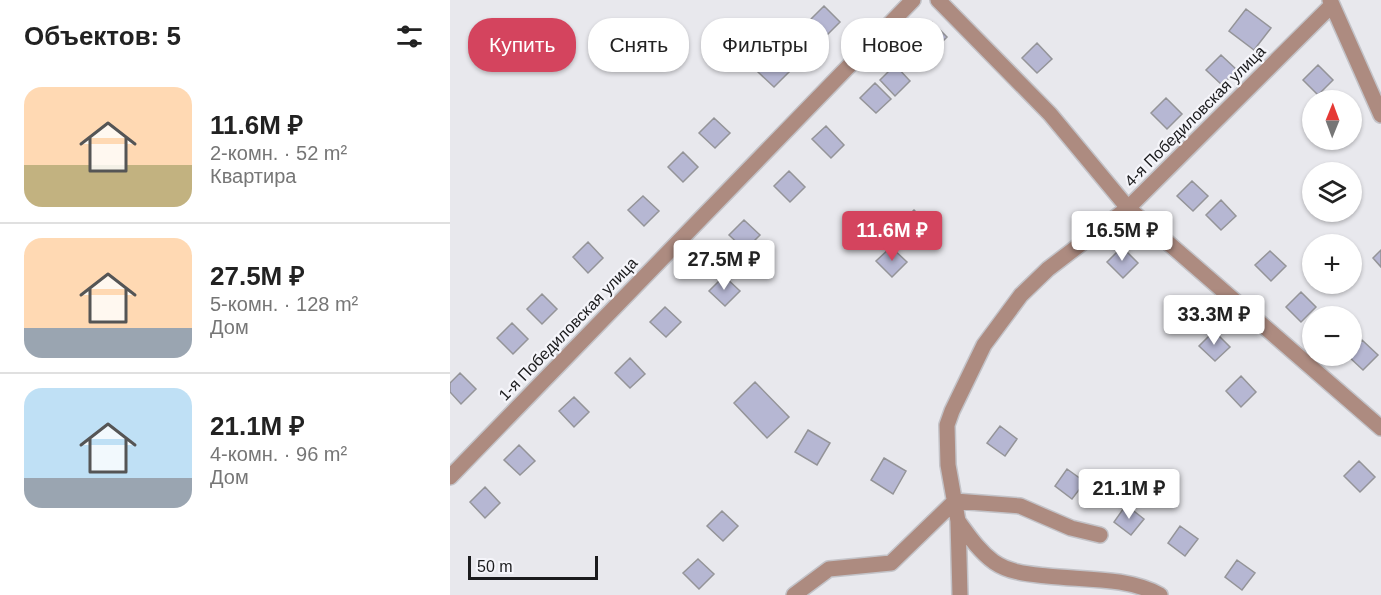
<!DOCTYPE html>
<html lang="ru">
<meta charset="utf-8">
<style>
:root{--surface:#fff;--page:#f6f6f6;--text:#222;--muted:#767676;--line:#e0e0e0;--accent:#d4445e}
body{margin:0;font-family:Arial,sans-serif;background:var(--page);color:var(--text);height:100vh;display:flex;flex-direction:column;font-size:22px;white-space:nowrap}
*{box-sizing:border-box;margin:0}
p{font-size:20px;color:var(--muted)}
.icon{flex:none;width:33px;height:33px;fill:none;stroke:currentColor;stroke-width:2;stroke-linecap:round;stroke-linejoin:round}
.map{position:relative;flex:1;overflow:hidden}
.drawer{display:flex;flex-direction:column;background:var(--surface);width:450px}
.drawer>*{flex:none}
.guide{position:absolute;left:18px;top:18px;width:570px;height:54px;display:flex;gap:12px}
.needle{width:39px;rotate:1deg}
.fabs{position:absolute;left:852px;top:90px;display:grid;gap:12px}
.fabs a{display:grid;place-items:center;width:60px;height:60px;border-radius:50%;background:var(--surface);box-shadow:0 2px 4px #0004;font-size:30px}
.scale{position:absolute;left:18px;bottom:15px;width:130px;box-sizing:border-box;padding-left:6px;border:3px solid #1b1b1d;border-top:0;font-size:16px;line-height:21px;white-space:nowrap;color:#1b1b1d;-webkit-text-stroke:4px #f5f5fa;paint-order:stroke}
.price{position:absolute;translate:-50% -51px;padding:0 14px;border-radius:6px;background:#fff;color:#222;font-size:20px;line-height:39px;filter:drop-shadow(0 2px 3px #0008)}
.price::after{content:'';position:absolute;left:50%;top:36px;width:18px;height:14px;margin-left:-9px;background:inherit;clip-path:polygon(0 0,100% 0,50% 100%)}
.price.selected{background:var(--accent);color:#fff}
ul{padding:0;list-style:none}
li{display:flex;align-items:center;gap:18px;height:150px;padding:0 24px}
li+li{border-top:2px solid var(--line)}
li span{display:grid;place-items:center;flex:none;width:168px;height:120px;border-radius:18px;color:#555}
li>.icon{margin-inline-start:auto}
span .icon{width:72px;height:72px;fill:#fffc;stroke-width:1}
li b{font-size:26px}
h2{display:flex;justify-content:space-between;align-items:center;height:72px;padding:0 24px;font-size:26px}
.pill{padding:0 21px;border-radius:24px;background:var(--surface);box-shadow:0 2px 4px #0004;font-size:21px;line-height:54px}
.pill.selected{background:var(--accent);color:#fff}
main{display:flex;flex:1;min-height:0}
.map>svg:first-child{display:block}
.building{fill:#b6b7d3;stroke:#949498;stroke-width:1.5}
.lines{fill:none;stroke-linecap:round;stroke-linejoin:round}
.minor-casing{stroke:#c3c3c8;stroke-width:18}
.minor{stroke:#ad8b80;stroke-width:15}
.labels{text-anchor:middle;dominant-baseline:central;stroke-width:4.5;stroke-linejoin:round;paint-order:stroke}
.street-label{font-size:16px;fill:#1b1b1d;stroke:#f5f5fa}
</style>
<main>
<section class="drawer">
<h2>Объектов: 5<svg class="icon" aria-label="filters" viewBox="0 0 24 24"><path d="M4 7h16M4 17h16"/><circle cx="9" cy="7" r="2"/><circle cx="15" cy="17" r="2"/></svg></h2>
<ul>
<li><span style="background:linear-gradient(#ffd9b3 65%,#c2b280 0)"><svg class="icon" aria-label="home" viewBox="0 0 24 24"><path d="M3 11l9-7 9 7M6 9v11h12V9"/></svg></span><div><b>11.6M ₽</b><p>2-комн. · 52 m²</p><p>Квартира</p></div></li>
<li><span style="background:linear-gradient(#ffd9b3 75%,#9aa5b1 0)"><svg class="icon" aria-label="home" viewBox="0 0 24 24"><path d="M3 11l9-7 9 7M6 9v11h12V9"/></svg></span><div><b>27.5M ₽</b><p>5-комн. · 128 m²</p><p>Дом</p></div></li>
<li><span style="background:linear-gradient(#bfe0f5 75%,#9aa5b1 0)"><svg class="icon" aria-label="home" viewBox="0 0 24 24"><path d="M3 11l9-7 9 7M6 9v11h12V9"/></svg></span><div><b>21.1M ₽</b><p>4-комн. · 96 m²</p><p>Дом</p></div></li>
</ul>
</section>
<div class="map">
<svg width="931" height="595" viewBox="0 0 931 595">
<rect width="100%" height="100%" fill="#e8e8ed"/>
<path class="building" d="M 374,6 L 390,22 L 375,37 L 359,21 Z
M 796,9 L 821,28 L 804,50 L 779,31 Z
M 482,22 L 497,37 L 482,52 L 467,36 Z
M 587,43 L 602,59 L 587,73 L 572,58 Z
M 771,55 L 787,70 L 772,85 L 756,70 Z
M 323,57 L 339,72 L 324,87 L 308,72 Z
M 445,65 L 460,81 L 445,96 L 430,80 Z
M 868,65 L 883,80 L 868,95 L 853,80 Z
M 425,83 L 441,99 L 426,113 L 410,98 Z
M 716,98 L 732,114 L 717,129 L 701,113 Z
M 264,118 L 280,133 L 265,148 L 249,133 Z
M 376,126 L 394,145 L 381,158 L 362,139 Z
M 233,152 L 248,167 L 233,182 L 218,167 Z
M 875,165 L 882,172 L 867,172 Z
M 339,171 L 355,187 L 340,202 L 324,186 Z
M 742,181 L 758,196 L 743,211 L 727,196 Z
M 193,196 L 209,211 L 194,226 L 178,210 Z
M 771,200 L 786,216 L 771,230 L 756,215 Z
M 464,210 L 479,225 L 464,240 L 449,224 Z
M 294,220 L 310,235 L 295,250 L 279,235 Z
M 138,242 L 153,258 L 138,273 L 123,257 Z
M 441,247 L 457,262 L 442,277 L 426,261 Z
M 672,247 L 688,263 L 673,278 L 657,262 Z
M 931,250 L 931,267 L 923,258 Z
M 820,251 L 836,266 L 821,281 L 805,265 Z
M 274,276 L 290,291 L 275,306 L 259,291 Z
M 851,292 L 866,307 L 851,322 L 836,307 Z
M 92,294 L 107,309 L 92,324 L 77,309 Z
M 215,307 L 231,322 L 216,337 L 200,322 Z
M 62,323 L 78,339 L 63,354 L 47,338 Z
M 764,331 L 780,347 L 765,361 L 749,346 Z
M 912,340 L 928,355 L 913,370 L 898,356 L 902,356 L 902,350 Z
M 180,358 L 195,374 L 180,388 L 165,373 Z
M 10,373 L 26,389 L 11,404 L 0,392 L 0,383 Z
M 791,376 L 806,392 L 791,407 L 776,391 Z
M 305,382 L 339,417 L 317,438 L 284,403 Z
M 124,397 L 139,412 L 124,427 L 109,411 Z
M 550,426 L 567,439 L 555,456 L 537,443 Z
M 358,430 L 380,443 L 367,465 L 345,452 Z
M 69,445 L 85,461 L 70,475 L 54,460 Z
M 434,458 L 456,471 L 443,494 L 421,480 Z
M 909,461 L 925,477 L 910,492 L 894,476 Z
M 617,469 L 635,482 L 622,499 L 605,486 Z
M 35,487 L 50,503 L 35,518 L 20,502 Z
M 676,505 L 694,519 L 681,535 L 664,522 Z
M 272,511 L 288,526 L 273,541 L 257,526 Z
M 730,526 L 748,539 L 735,556 L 718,543 Z
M 248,559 L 264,574 L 249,589 L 233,573 Z
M 787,560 L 805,573 L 792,590 L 775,577 Z"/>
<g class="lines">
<defs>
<path id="minor" d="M 488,0 L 600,114 L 678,208 L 931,428
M 880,0 L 931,115
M 0,477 L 463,0
M 508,521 C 519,536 529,551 544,562 C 560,573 579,574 597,576 C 633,580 678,577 710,595
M 344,595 L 379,569 L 441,563 L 505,501 L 570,506 L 621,528 L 650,535
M 510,595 L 508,521 L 498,465 L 497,425 L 502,411 L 534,345 L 571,295 L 598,269 L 678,208 L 882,5"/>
</defs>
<use href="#minor" class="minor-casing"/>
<use href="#minor" class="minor"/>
</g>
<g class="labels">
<g class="street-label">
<text transform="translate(745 116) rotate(-45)">4-я Победиловская улица</text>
<text transform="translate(118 329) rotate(-46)">1-я Победиловская улица</text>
</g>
</g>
</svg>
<div class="fabs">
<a><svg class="needle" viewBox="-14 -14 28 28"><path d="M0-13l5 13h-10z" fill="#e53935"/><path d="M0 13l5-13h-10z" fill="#767676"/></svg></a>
<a><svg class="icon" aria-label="layers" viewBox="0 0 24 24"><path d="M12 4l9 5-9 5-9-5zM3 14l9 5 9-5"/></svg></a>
<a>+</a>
<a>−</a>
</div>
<div class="scale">50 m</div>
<b class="price selected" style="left:442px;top:262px">11.6M ₽</b>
<b class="price" style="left:672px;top:262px">16.5M ₽</b>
<b class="price" style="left:274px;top:291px">27.5M ₽</b>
<b class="price" style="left:764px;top:346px">33.3M ₽</b>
<b class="price" style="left:679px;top:520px">21.1M ₽</b>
<div class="guide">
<a class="pill selected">Купить</a>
<a class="pill">Снять</a>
<a class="pill">Фильтры</a>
<a class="pill">Новое</a>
</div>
</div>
</main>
